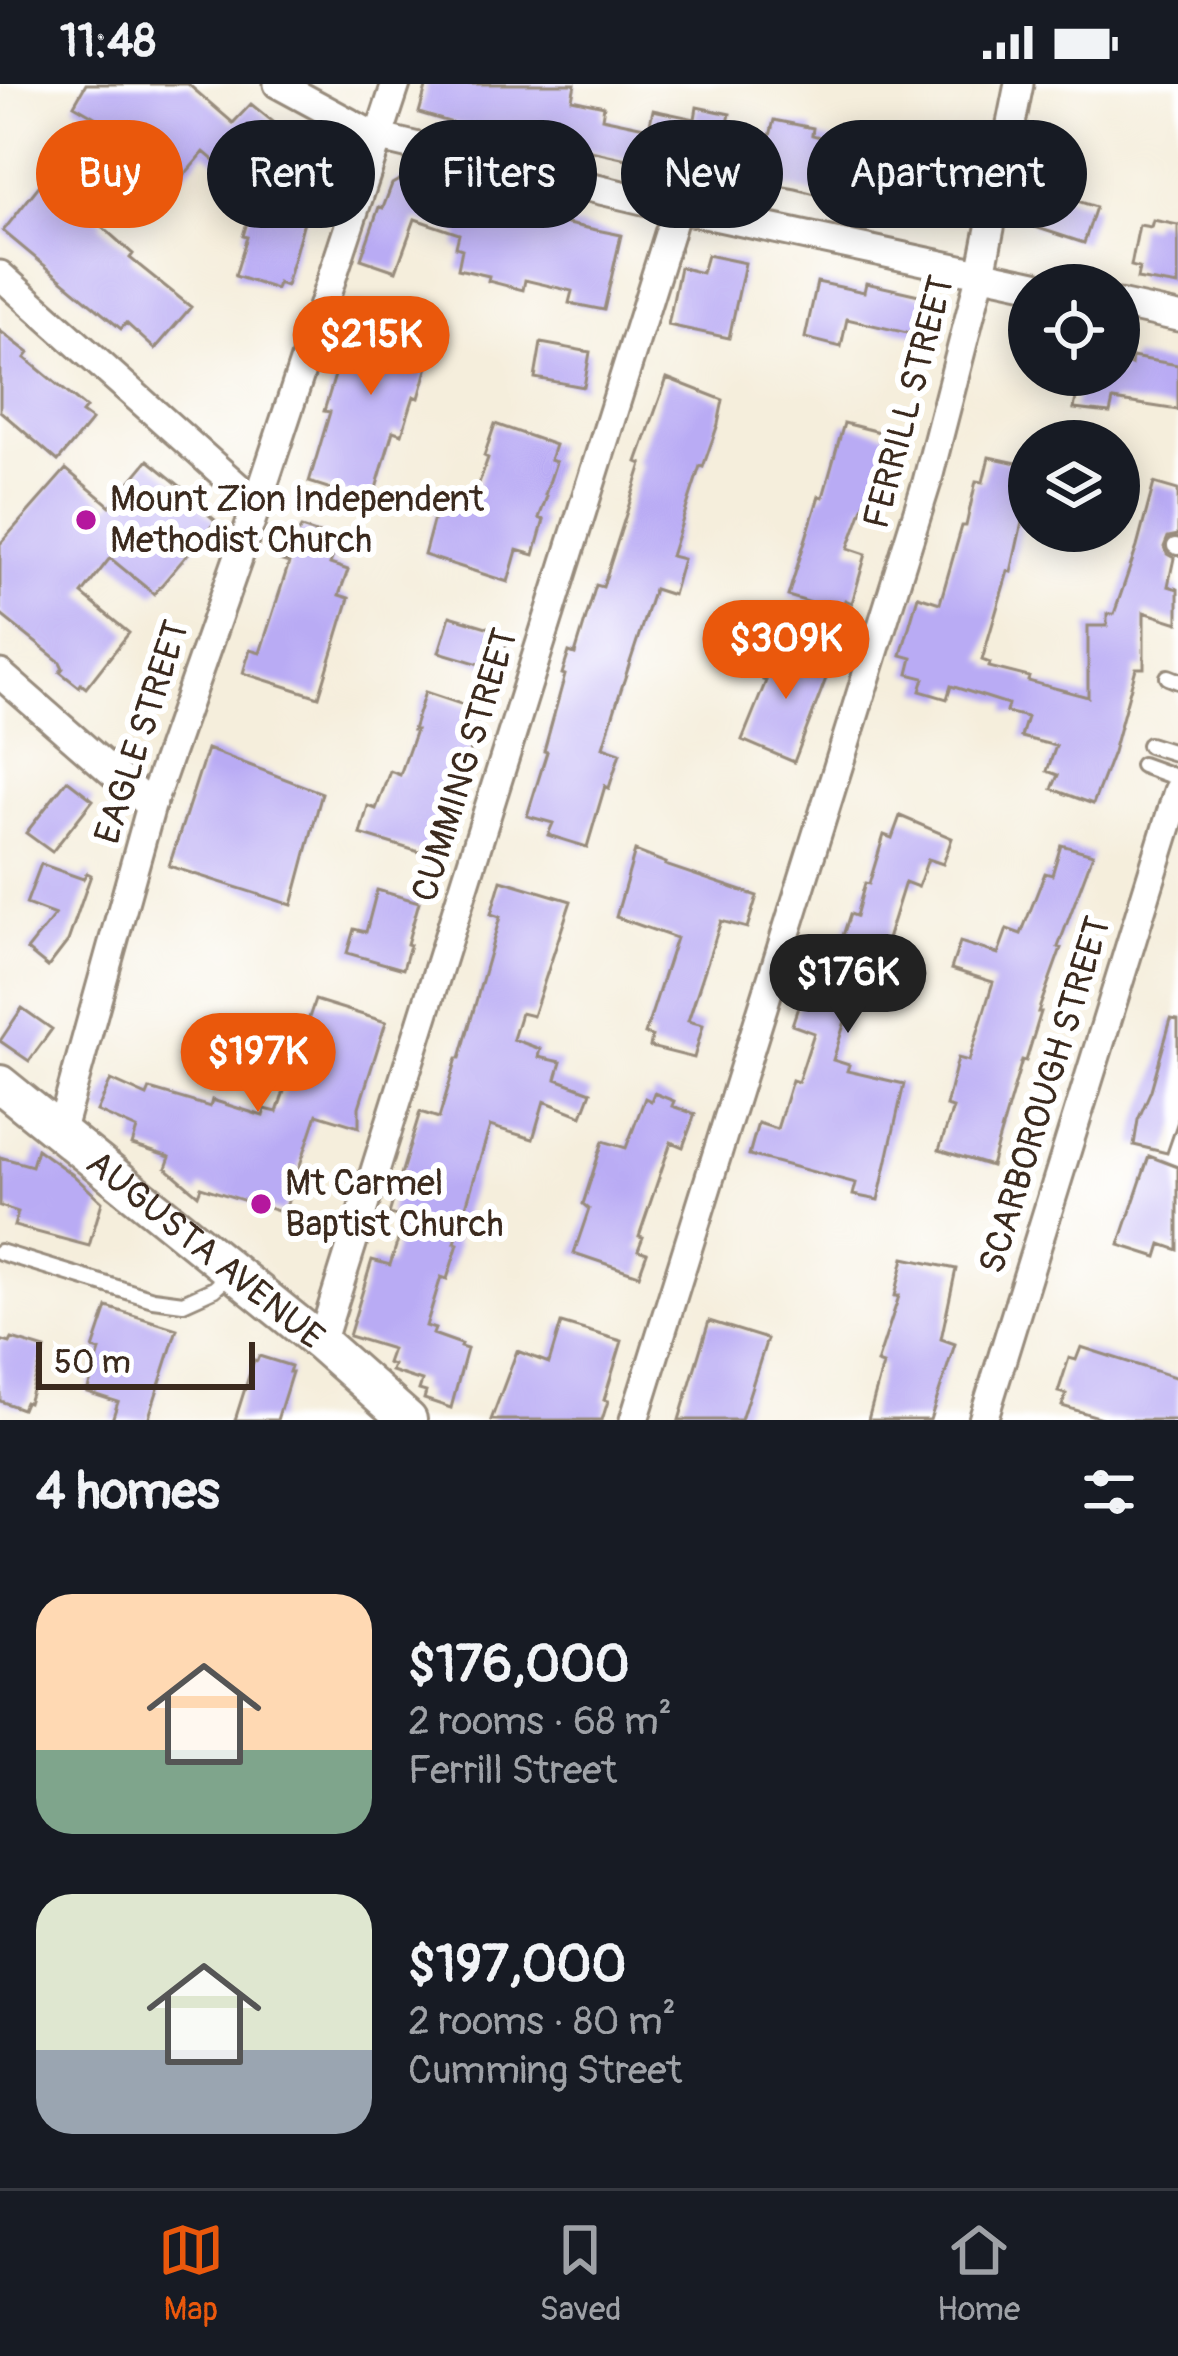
<!DOCTYPE html>
<meta charset="utf-8">
<style>
:root{--surface:#171b24;--page:#20242c;--text:#f1f3f6;--muted:#9ea1a6;--line:#363941;--accent:#ea580c}
body{margin:0;font-family:Pangolin,sans-serif;background:var(--page);color:var(--text);height:100vh;display:flex;flex-direction:column;font-size:45px;white-space:nowrap}
*{box-sizing:border-box;margin:0}
p{font-size:39px;color:var(--muted)}
.icon{flex:none;width:66px;height:66px;fill:none;stroke:currentColor;stroke-width:2;stroke-linecap:round;stroke-linejoin:round}
.map{position:relative;height:1336px;overflow:hidden}
.details{display:flex;flex-direction:column;background:var(--surface);flex:1}
.details>*{flex:none}
.banner{position:absolute;left:36px;top:36px;width:1107px;height:108px;display:flex;gap:24px}
.fabs{position:absolute;left:1008px;top:180px;display:grid;gap:24px}
.fabs a{display:grid;place-items:center;width:132px;height:132px;border-radius:50%;background:var(--surface);box-shadow:0 6px 30px #0003;font-size:60px}
.scale{position:absolute;left:36px;bottom:30px;width:219px;box-sizing:border-box;padding-left:12px;border:6px solid #3b2a1e;border-top:0;font-size:33px;line-height:42px;white-space:nowrap;color:#3b2a1e;-webkit-text-stroke:9px #fff;paint-order:stroke}
.price{position:absolute;translate:-50% -102px;padding:0 27px;border-radius:42px;background:var(--accent);color:#fff;font-size:39px;line-height:78px;filter:drop-shadow(0 3px 6px #0008)}
.price::after{content:'';position:absolute;left:50%;top:72px;width:36px;height:27px;margin-left:-18px;background:inherit;clip-path:polygon(0 0,100% 0,50% 100%)}
.price.current{background:#222;color:#fff}
ul{padding:0;list-style:none}
li{display:flex;align-items:center;gap:36px;height:300px;padding:0 36px}
li span{display:grid;place-items:center;flex:none;width:336px;height:240px;border-radius:36px;color:#555}
li>.icon{margin-inline-start:auto}
span .icon{width:144px;height:144px;fill:#fffc;stroke-width:1}
li b{font-size:51px}
h2{display:flex;justify-content:space-between;align-items:center;height:144px;padding:0 36px;font-size:51px}
.tag{padding:0 42px;border-radius:54px;background:var(--surface);box-shadow:0 6px 30px #0003;font-size:42px;line-height:108px}
.tag.current{background:var(--accent);color:#fff}
.status{display:flex;justify-content:space-between;align-items:center;height:84px;padding:0 60px;background:var(--surface);direction:ltr}
.status svg{height:33px;fill:currentColor}
.tabs{display:flex;justify-content:space-around;align-items:center;height:168px;border-top:3px solid var(--line);background:var(--surface);font-size:33px;color:var(--muted)}
.tabs a{display:grid;justify-items:center;gap:6px}
.tabs .current{color:var(--accent)}
.map>svg:first-child{display:block}
.building{fill:#b9abf4}
.lines{fill:none;stroke-linecap:round;stroke-linejoin:round}
.lane-casing{stroke:#988c7d;stroke-width:20}
.street-casing{stroke:#988c7d;stroke-width:33}
.secondary-casing{stroke:#988c7d;stroke-width:42}
.lane{stroke:#fff;stroke-width:14}
.street{stroke:#fff;stroke-width:27}
.secondary{stroke:#fff;stroke-width:36}
.poi-dot{fill:#b5179e;stroke:#fff;stroke-width:4.5}
.labels{text-anchor:middle;dominant-baseline:central;stroke-width:12;stroke-linejoin:round;paint-order:stroke}
.street-label{font-size:36px;fill:#3b2a1e;stroke:#fff}
.poi-label{font-size:36px;fill:#3b2a1e;stroke:#fff;text-anchor:start}
</style>
<div class="status"><b>11:48</b><svg viewBox="0 0 49 12"><path d="M0 12V9h3v3zM5 12V6h3v6zM10 12V3h3v9zM15 12V0h3v12zM26 1h20v11H26zM47 4h2v5h-2z"/></svg></div>
<div class="map">
<svg width="1178" height="1336" viewBox="0 0 1178 1336">
<rect width="100%" height="100%" fill="#fff"/>
<filter id="ink" filterUnits="userSpaceOnUse"><feTurbulence type="fractalNoise" baseFrequency=".00833" numOctaves="2"/><feDisplacementMap in="SourceGraphic" scale="24" xChannelSelector="R" yChannelSelector="G"/><feConvolveMatrix kernelMatrix="1 2 1 2 8 2 1 2 1" color-interpolation-filters="sRGB"/></filter>
<filter id="wash" filterUnits="userSpaceOnUse"><feTurbulence type="fractalNoise" baseFrequency=".004" numOctaves="4" result="noise"/><feDisplacementMap in="SourceGraphic" scale="48" xChannelSelector="R" yChannelSelector="G"/><feGaussianBlur stdDeviation="2.7" result="paint"/><feColorMatrix in="noise" values="0 0 0 0 0 0 0 0 0 0 0 0 0 0 0 0 0 1.4 0 .05"/><feComposite in="paint" operator="in"/></filter>
<g filter="url(#wash)">
<rect width="100%" height="100%" fill="#f5eedc"/>
<g id="blocks">
<path class="building" d="M 86,0 L 188,0 L 233,39 L 251,20 L 292,53 L 275,76 L 323,93 L 309,131 L 306,130 L 286,202 L 278,199 L 276,205 L 235,192 L 247,153 L 243,152 L 255,111 L 204,68 L 167,111 L 100,58 L 112,43 L 74,21 Z
M 427,0 L 575,0 L 572,15 L 604,22 L 602,34 L 649,44 L 653,26 L 695,35 L 697,23 L 730,30 L 724,57 L 763,80 L 774,36 L 813,44 L 812,51 L 871,66 L 868,77 L 952,95 L 944,137 L 858,117 L 857,121 L 796,105 L 721,92 L 720,98 L 683,92 L 684,88 L 573,63 L 574,56 L 515,44 L 515,50 L 486,49 L 419,29 Z
M 46,93 L 103,137 L 100,141 L 133,170 L 130,174 L 191,223 L 155,265 L 126,239 L 121,245 L 3,147 Z
M 401,95 L 456,113 L 455,117 L 621,151 L 604,226 L 569,219 L 572,207 L 525,196 L 523,206 L 488,197 L 489,192 L 458,185 L 462,165 L 456,163 L 459,150 L 415,135 L 396,187 L 361,175 L 379,123 L 383,124 L 392,100 Z
M 1044,106 L 1096,123 L 1084,159 L 1032,142 Z
M 1153,136 L 1178,141 L 1178,202 L 1137,195 L 1139,184 L 1131,182 L 1139,141 L 1151,143 Z
M 707,171 L 745,179 L 729,254 L 668,241 L 680,183 L 702,189 Z
M 817,198 L 864,208 L 866,199 L 932,214 L 924,253 L 847,235 L 841,263 L 805,254 Z
M 357,220 L 439,243 L 419,314 L 414,312 L 402,350 L 393,347 L 372,418 L 309,398 L 330,328 L 324,327 Z
M 0,247 L 29,269 L 25,274 L 86,324 L 82,329 L 92,336 L 58,377 L 0,327 Z
M 541,259 L 590,268 L 584,303 L 535,294 Z
M 1132,273 L 1178,281 L 1178,326 L 1113,316 L 1110,329 L 1074,325 L 1080,291 L 1119,291 L 1119,276 L 1131,281 Z
M 667,294 L 723,316 L 718,340 L 703,383 L 700,382 L 671,472 L 683,475 L 673,511 L 654,505 L 617,618 L 603,663 L 620,669 L 609,704 L 605,702 L 587,763 L 548,751 L 553,739 L 527,732 L 547,668 L 544,667 L 565,591 L 562,590 L 569,568 L 575,570 L 596,501 L 603,503 L 642,380 L 637,378 Z
M 844,339 L 891,351 L 886,366 L 894,368 L 888,390 L 882,389 L 872,421 L 865,418 L 848,464 L 866,470 L 852,519 L 845,516 L 841,528 L 788,512 L 819,412 L 823,413 Z
M 495,340 L 555,361 L 550,376 L 556,378 L 545,411 L 547,412 L 539,434 L 544,436 L 534,471 L 517,466 L 508,498 L 424,471 L 438,419 L 469,427 L 488,374 L 484,372 Z
M 989,373 L 1026,381 L 1020,409 L 1028,411 L 1011,488 L 1008,487 L 982,576 L 990,579 L 989,583 L 1029,593 L 1028,597 L 1088,613 L 1088,542 L 1107,542 L 1107,530 L 1114,530 L 1137,463 L 1154,399 L 1178,406 L 1178,451 L 1168,453 L 1164,463 L 1167,470 L 1174,474 L 1168,502 L 1178,505 L 1178,539 L 1144,528 L 1144,584 L 1136,584 L 1113,668 L 1093,720 L 1052,705 L 1058,691 L 1047,687 L 1056,662 L 1021,653 L 1027,633 L 1006,628 L 1008,620 L 951,602 L 947,615 L 920,607 L 924,594 L 908,590 L 912,574 L 901,571 L 918,512 L 940,519 L 962,442 L 966,442 L 976,397 L 983,398 Z
M 148,376 L 190,410 L 188,413 L 216,437 L 154,510 L 110,474 L 82,510 L 129,549 L 86,604 L 81,600 L 79,603 L 60,588 L 63,584 L 60,578 L 0,530 L 0,460 L 66,385 L 110,422 Z
M 301,444 L 328,453 L 326,458 L 337,461 L 330,480 L 348,486 L 339,511 L 349,514 L 319,613 L 243,589 L 250,566 L 260,569 L 289,479 L 279,476 L 290,445 L 299,448 Z
M 450,532 L 510,550 L 499,586 L 439,568 Z
M 769,561 L 825,579 L 824,582 L 830,584 L 794,678 L 742,656 L 766,597 L 763,596 L 766,588 L 761,587 Z
M 425,608 L 482,627 L 450,734 L 437,730 L 426,770 L 360,750 L 368,722 L 376,725 L 390,687 L 400,691 L 416,646 L 413,646 Z
M 207,665 L 322,709 L 292,821 L 169,782 Z
M 67,696 L 93,716 L 52,768 L 26,749 Z
M 900,732 L 952,754 L 943,780 L 928,775 L 918,803 L 905,798 L 884,865 L 869,860 L 833,976 L 849,981 L 847,987 L 904,1000 L 878,1116 L 853,1111 L 856,1099 L 749,1071 L 758,1039 L 777,1045 L 792,996 L 798,998 L 814,949 L 792,941 L 803,908 L 797,907 L 813,853 L 840,861 L 850,830 L 856,832 L 865,799 L 869,800 L 884,751 L 892,754 Z
M 1061,761 L 1093,770 L 1058,863 L 1061,864 L 1038,928 L 1041,928 L 1026,977 L 1022,976 L 991,1082 L 939,1066 L 953,1024 L 946,1022 L 958,974 L 969,977 L 993,898 L 951,885 L 960,858 L 998,870 L 1007,845 L 1021,850 L 1045,789 L 1052,791 Z
M 635,767 L 666,779 L 665,781 L 757,812 L 747,844 L 721,837 L 688,937 L 703,941 L 694,974 L 650,963 L 652,952 L 645,950 L 676,854 L 616,833 Z
M 41,780 L 83,795 L 87,789 L 91,791 L 68,857 L 48,883 L 27,866 L 55,831 L 26,820 Z
M 501,796 L 571,817 L 533,932 L 521,929 L 513,955 L 540,965 L 538,973 L 561,978 L 556,995 L 591,1008 L 582,1032 L 544,1017 L 533,1055 L 490,1042 L 455,1159 L 458,1160 L 447,1195 L 441,1193 L 426,1242 L 435,1245 L 433,1250 L 461,1260 L 460,1263 L 467,1265 L 451,1324 L 424,1315 L 426,1308 L 419,1306 L 422,1297 L 391,1287 L 393,1281 L 387,1279 L 392,1265 L 349,1252 L 372,1176 L 390,1181 L 405,1134 L 389,1130 L 420,1028 L 439,1034 L 457,974 L 460,974 L 500,833 L 491,830 Z
M 377,806 L 419,818 L 407,860 L 410,861 L 403,885 L 347,869 L 354,845 L 366,848 Z
M 315,916 L 386,938 L 359,1023 L 359,1043 L 317,1030 L 284,1129 L 201,1103 L 198,1111 L 166,1084 L 170,1073 L 132,1061 L 137,1045 L 97,1027 L 111,996 L 147,1012 L 150,1005 L 210,1023 L 212,1016 L 263,1032 L 265,1025 L 277,1028 Z
M 22,924 L 52,945 L 29,977 L 0,957 Z
M 1171,935 L 1178,936 L 1178,1037 L 1167,1069 L 1134,1061 L 1138,1036 L 1151,1006 Z
M 654,1009 L 674,1017 L 672,1022 L 695,1030 L 683,1063 L 671,1058 L 639,1152 L 643,1153 L 638,1166 L 647,1169 L 639,1191 L 574,1169 L 589,1125 L 583,1120 L 603,1057 L 626,1064 L 645,1014 L 651,1017 Z
M 37,1065 L 73,1091 L 102,1118 L 89,1162 L 14,1142 L 18,1128 L 0,1122 L 0,1073 L 32,1082 Z
M 1149,1072 L 1178,1083 L 1178,1166 L 1161,1160 L 1157,1173 L 1119,1161 Z
M 904,1174 L 956,1185 L 941,1255 L 955,1260 L 930,1336 L 868,1336 L 883,1281 L 877,1279 L 899,1212 L 895,1212 Z
M 107,1223 L 177,1245 L 148,1336 L 112,1336 L 118,1318 L 87,1308 L 100,1267 L 93,1265 Z
M 709,1237 L 767,1255 L 741,1336 L 679,1336 Z
M 561,1239 L 622,1257 L 604,1316 L 608,1317 L 602,1336 L 491,1336 L 517,1267 L 549,1279 Z
M 12,1255 L 45,1265 L 28,1319 L 25,1318 L 22,1325 L 0,1317 L 0,1256 L 10,1259 Z
M 1081,1263 L 1178,1294 L 1178,1336 L 1108,1336 L 1062,1322 L 1066,1310 L 1058,1308 L 1069,1274 L 1076,1276 Z
M 259,1272 L 291,1282 L 289,1288 L 292,1288 L 277,1336 L 235,1336 L 254,1276 L 257,1277 Z"/>
</g>
</g>
<g filter="url(#ink)">
<use href="#blocks" fill-opacity="0" stroke="#988c7d" stroke-width="3"/>
<g class="lines">
<defs>
<path id="lane" d="M 1175,462 L 1178,463
M 1168,593 L 1178,597
M 1149,661 L 1178,670
M 1142,681 L 1178,694
M 0,1168 L 153,1215 L 183,1219 L 214,1205 L 231,1190"/>
<path id="street" d="M 278,0 L 376,53 L 677,124 L 1035,201
M 0,191 L 257,420
M 1119,220 L 1178,233
M 0,590 L 151,722
M 60,1049 L 151,722 L 257,420 L 396,0
M 321,1259 L 677,124
M 634,1336 L 927,398 L 981,189 L 1019,0
M 983,1336 L 1178,707"/>
<g id="secondary">
<path id="s1" d="M 0,1000 L 321,1259 L 408,1336"/>
</g>
</defs>
<use href="#lane" class="lane-casing"/>
<use href="#street" class="street-casing"/>
<use href="#secondary" class="secondary-casing"/>
<use href="#lane" class="lane"/>
<use href="#street" class="street"/>
<use href="#secondary" class="secondary"/>
</g>
</g>
<g class="poi-dot">
<circle cx="86" cy="436" r="12"/>
<circle cx="261" cy="1120" r="12"/>
</g>
<g class="labels">
<g class="street-label">
<text transform="translate(909 318) rotate(-75)">FERRILL STREET</text>
<text transform="translate(142 648) rotate(-72)">EAGLE STREET</text>
<text transform="translate(465 681) rotate(-73)">CUMMING STREET</text>
<text transform="translate(1045 1011) rotate(-73)">SCARBOROUGH STREET</text>
<text stroke="none"><textPath href="#s1" startOffset="264">AUGUSTA AVENUE</textPath></text>
</g>
<g class="poi-label">
<text x="110" y="415">Mount Zion Independent<tspan x="110" dy="41">Methodist Church</tspan></text>
<text x="285" y="1099">Mt Carmel<tspan x="285" dy="41">Baptist Church</tspan></text>
</g>
</g>
</svg>
<div class="fabs">
<a><svg class="icon" aria-label="locate" viewBox="0 0 24 24"><circle cx="12" cy="12" r="6"/><path d="M12 2v4M12 18v4M2 12h4M18 12h4"/></svg></a>
<a><svg class="icon" aria-label="layers" viewBox="0 0 24 24"><path d="M12 4l9 5-9 5-9-5zM3 14l9 5 9-5"/></svg></a>
</div>
<div class="scale">50 m</div>
<b class="price" style="left:371px;top:314px">$215K</b>
<b class="price" style="left:786px;top:618px">$309K</b>
<b class="price current" style="left:848px;top:952px">$176K</b>
<b class="price" style="left:258px;top:1031px">$197K</b>
<div class="banner">
<a class="tag current">Buy</a>
<a class="tag">Rent</a>
<a class="tag">Filters</a>
<a class="tag">New</a>
<a class="tag">Apartment</a>
</div>
</div>
<section class="details">
<h2>4 homes<svg class="icon" aria-label="filters" viewBox="0 0 24 24"><path d="M4 7h16M4 17h16"/><circle cx="9" cy="7" r="2"/><circle cx="15" cy="17" r="2"/></svg></h2>
<ul>
<li><span style="background:linear-gradient(#ffd9b3 65%,#7fa58c 0)"><svg class="icon" aria-label="home" viewBox="0 0 24 24"><path d="M3 11l9-7 9 7M6 9v11h12V9"/></svg></span><div><b>$176,000</b><p>2 rooms · 68 m²</p><p>Ferrill Street</p></div></li>
<li><span style="background:linear-gradient(#dfe7d0 65%,#9aa5b1 0)"><svg class="icon" aria-label="home" viewBox="0 0 24 24"><path d="M3 11l9-7 9 7M6 9v11h12V9"/></svg></span><div><b>$197,000</b><p>2 rooms · 80 m²</p><p>Cumming Street</p></div></li>
</ul>
</section>
<nav class="tabs">
<a class="current"><svg class="icon" aria-label="map" viewBox="0 0 24 24"><path d="M3 6l6-2 6 2 6-2v14l-6 2-6-2-6 2zM9 4v14M15 6v14"/></svg>Map</a>
<a><svg class="icon" aria-label="saved" viewBox="0 0 24 24"><path d="M7 4h10v16l-5-4-5 4z"/></svg>Saved</a>
<a><svg class="icon" aria-label="home" viewBox="0 0 24 24"><path d="M3 11l9-7 9 7M6 9v11h12V9"/></svg>Home</a>
</nav>
